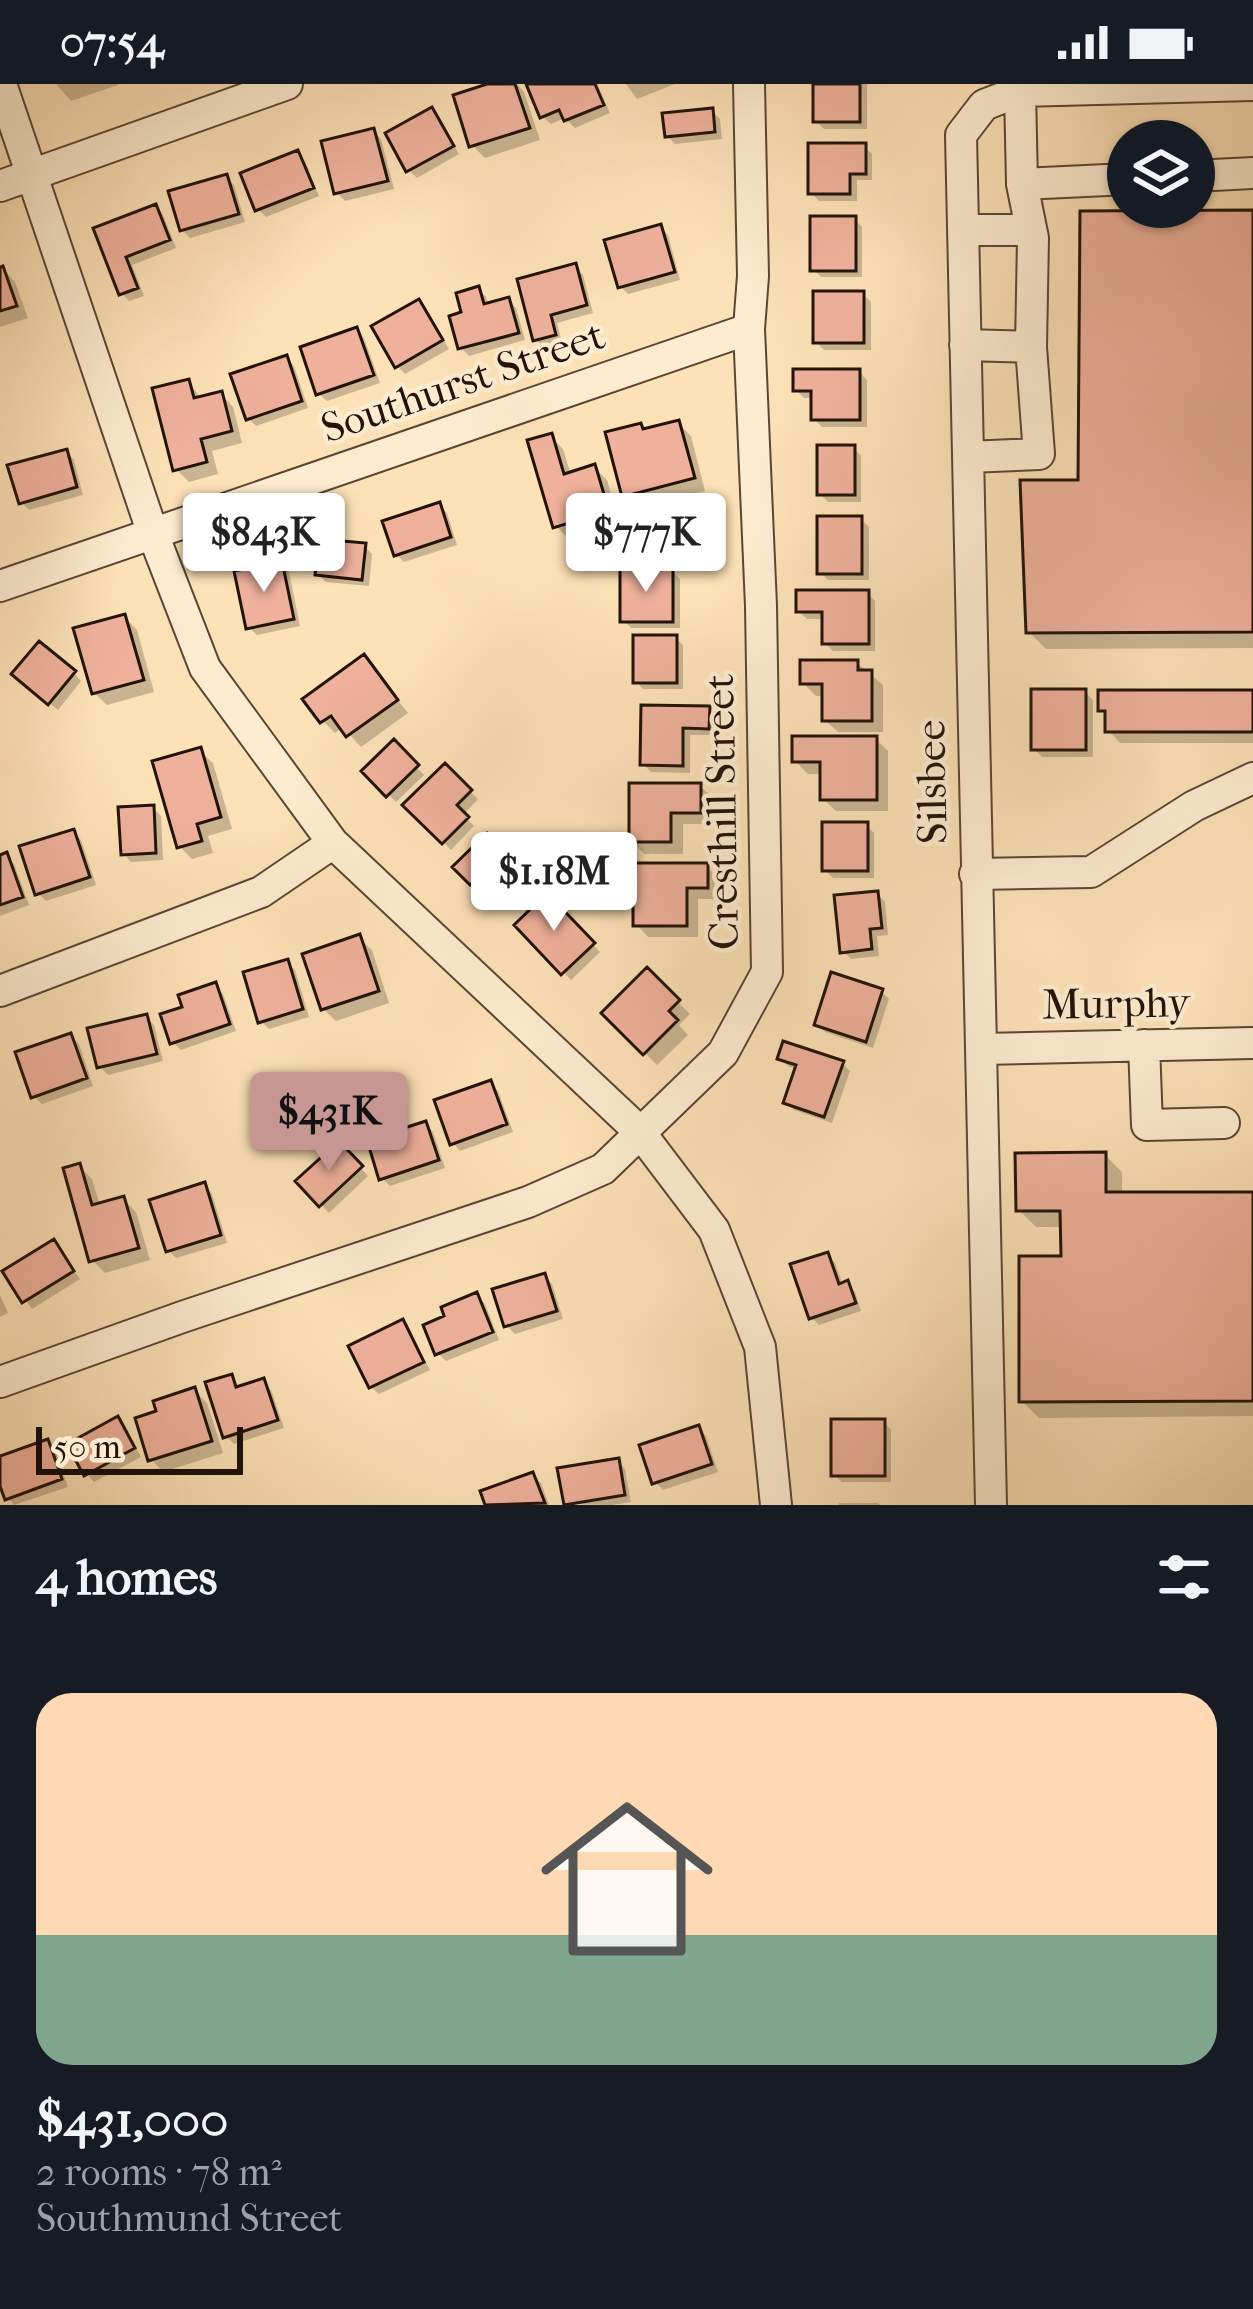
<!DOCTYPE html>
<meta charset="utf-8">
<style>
:root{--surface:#171b24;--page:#20242c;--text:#f1f3f6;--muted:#9ea1a6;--accent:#c59692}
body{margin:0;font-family:"IM FELL French Canon",serif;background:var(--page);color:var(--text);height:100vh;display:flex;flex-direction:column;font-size:45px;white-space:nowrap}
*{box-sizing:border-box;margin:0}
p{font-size:39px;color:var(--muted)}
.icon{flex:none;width:66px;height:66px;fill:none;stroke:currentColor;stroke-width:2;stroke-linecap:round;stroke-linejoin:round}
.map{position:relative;height:1421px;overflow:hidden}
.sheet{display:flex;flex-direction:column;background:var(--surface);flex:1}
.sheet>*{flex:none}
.buttons{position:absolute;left:1107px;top:36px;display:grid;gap:24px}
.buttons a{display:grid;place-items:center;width:108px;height:108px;border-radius:50%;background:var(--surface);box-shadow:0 3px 9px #0004;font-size:60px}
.scale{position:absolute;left:36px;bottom:30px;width:207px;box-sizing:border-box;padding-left:12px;border:6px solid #221208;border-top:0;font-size:33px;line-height:42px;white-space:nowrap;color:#221208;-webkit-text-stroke:9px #feecd0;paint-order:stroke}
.price{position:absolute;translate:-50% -102px;padding:0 27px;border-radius:12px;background:#fff;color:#222;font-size:39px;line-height:78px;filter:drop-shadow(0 3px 6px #0008)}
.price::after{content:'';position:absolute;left:50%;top:72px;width:36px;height:27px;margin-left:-18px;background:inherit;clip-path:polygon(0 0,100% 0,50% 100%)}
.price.active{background:var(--accent);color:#111}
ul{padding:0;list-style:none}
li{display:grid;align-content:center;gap:24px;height:636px;padding:0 36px}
li span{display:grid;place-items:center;height:372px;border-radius:36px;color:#555}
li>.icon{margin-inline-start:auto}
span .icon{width:216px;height:216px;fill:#fffc;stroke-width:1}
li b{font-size:51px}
h2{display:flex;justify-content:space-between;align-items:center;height:144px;padding:0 36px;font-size:51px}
.status{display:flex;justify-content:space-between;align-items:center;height:84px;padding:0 60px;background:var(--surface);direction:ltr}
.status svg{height:33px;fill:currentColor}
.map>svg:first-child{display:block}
.shadow{fill:#0003}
.building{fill:#efb19c;stroke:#221208;stroke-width:3}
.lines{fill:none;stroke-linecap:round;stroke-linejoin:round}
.minor-casing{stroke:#594634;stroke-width:34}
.minor{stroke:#feecd0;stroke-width:30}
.labels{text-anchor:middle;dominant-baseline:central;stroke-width:9;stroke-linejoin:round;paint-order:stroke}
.street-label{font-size:42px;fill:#221208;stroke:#feecd0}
</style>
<div class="status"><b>07:54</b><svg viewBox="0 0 49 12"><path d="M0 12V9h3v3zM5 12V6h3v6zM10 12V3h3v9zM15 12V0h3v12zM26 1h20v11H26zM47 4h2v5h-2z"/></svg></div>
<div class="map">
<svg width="1253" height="1421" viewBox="0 0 1253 1421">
<rect width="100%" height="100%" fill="#fde1b7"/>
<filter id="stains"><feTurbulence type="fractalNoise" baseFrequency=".00167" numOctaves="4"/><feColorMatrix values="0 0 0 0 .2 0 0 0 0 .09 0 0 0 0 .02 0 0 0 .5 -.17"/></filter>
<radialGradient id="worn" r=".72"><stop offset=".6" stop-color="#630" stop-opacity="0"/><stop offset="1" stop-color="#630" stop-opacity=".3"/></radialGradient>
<path class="shadow" d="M 56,0 L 118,0 L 118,1 L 71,17 Z
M 497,0 L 517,0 L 524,8 L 540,56 L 485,74 L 472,61 Z
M 530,0 L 597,0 L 610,29 L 575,44 L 565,34 L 551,40 L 543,33 Z
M 626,0 L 675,0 L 637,15 Z
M 816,0 L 867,0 L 867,45 L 824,45 L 816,37 Z
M 431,27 L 439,35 L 459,70 L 417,94 L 409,86 Z
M 712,27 L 720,35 L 722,55 L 675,60 L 667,52 Z
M 373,47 L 381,55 L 394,105 L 345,117 L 337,109 Z
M 864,62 L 872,70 L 872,96 L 857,96 L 857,117 L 819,117 L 811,109 Z
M 297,69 L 305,77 L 319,112 L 266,133 L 258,125 Z
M 226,93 L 234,101 L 245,138 L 190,154 L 182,146 Z
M 155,123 L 163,131 L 176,164 L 132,181 L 144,212 L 129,217 L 122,209 L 97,145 Z
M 1253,129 L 1253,564 L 1046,565 L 1029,548 L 1081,399 Z
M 854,135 L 862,143 L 862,193 L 821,193 L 813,185 Z
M 660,143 L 668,151 L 680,196 L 628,210 L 620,202 Z
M 575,183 L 583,191 L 593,229 L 557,239 L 562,259 L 544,263 L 536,256 Z
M 3,185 L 15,198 L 28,234 L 0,243 L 0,186 Z
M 479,206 L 486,213 L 489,222 L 509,217 L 516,224 L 525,256 L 469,272 L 461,264 L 465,230 Z
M 863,210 L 871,218 L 871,266 L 824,266 L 816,258 Z
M 419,219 L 426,227 L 449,265 L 405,290 L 397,282 Z
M 356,246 L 364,254 L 380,299 L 327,317 L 319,310 Z
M 286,274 L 294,282 L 308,324 L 256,342 L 248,334 Z
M 859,288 L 867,296 L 867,343 L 822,343 L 814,335 L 814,314 L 804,314 L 796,306 Z
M 188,298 L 202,315 L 221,310 L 233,323 L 242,359 L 212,367 L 218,390 L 189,398 L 176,385 Z
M 678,339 L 691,352 L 705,407 L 637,424 L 625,412 L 640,342 L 645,347 Z
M 551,353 L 563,365 L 571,391 L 595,384 L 607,396 L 620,440 L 569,455 L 556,442 Z
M 854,364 L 861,372 L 861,418 L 828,418 L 820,410 Z
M 66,368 L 74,376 L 83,411 L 29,426 L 21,418 Z
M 439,421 L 447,429 L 457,461 L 404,478 L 397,471 Z
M 861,435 L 869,443 L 869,496 L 828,496 L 820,488 Z
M 364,462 L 372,470 L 369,502 L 326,498 L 318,490 Z
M 281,481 L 289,488 L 300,542 L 257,551 L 249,543 Z
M 672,487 L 680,495 L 680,544 L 631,544 L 623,536 Z
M 868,509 L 875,517 L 875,567 L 833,567 L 825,559 L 825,535 L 807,535 L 799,527 Z
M 124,533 L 137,546 L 154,608 L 107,621 L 94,609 Z
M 675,554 L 683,561 L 683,605 L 643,605 L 636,597 Z
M 364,574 L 408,629 L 361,663 L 343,643 L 335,649 L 323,637 Z
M 857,579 L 883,601 L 883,648 L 838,648 L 825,636 L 825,612 L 816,612 L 803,599 Z
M 74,589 L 81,597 L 58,626 L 23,598 Z
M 1085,608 L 1093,616 L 1093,673 L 1042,673 L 1034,665 Z
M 1253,609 L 1253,659 L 1120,659 L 1108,646 L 1108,633 L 1101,626 Z
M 644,624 L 708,625 L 716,633 L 716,651 L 690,651 L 690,689 L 651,688 L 643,680 Z
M 876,655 L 888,667 L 888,727 L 836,727 L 823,715 L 823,690 L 808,690 L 795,677 Z
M 394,660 L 424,691 L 396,718 L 365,687 Z
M 200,667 L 213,679 L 232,745 L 208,752 L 213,769 L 192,775 L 179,762 Z
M 445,683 L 478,715 L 463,731 L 474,742 L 451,766 L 407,721 Z
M 700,702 L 713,714 L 713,740 L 683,740 L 683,770 L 644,770 L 632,757 Z
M 153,724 L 161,732 L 163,776 L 131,778 L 124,770 Z
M 866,741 L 874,749 L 874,794 L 833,794 L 825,786 Z
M 73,748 L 81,756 L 96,801 L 46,817 L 38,809 Z
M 487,753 L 538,805 L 518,824 L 490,796 L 480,806 L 457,783 Z
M 6,772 L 14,780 L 29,821 L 0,832 L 0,774 Z
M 706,782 L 719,794 L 719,815 L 698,815 L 698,853 L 648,853 L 636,840 Z
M 877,810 L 885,818 L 888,851 L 877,852 L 879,872 L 851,875 L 843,867 Z
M 547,813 L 600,868 L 571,896 L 518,841 Z
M 359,854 L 372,866 L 389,919 L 336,937 L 323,925 Z
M 287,878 L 295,886 L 309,933 L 269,945 L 261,937 Z
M 647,887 L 690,930 L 679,941 L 688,951 L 657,981 L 605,929 Z
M 215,902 L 223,910 L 236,947 L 181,966 L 173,958 L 186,925 Z
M 881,907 L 889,915 L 873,964 L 825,948 L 817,940 Z
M 146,933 L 154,941 L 163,977 L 108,991 L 100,983 Z
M 71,952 L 79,960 L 93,1002 L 42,1020 L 34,1012 Z
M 780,974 L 842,979 L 850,987 L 832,1039 L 794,1026 L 786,1018 L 797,985 L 788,982 Z
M 490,999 L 498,1007 L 513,1048 L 460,1067 L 453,1059 Z
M 426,1040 L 433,1048 L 445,1084 L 390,1102 L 382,1094 Z
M 339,1061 L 368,1092 L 329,1129 L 299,1097 Z
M 1105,1071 L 1122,1088 L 1122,1111 L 1253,1111 L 1253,1332 L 1039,1334 L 1022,1317 L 1064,1175 L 1063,1143 L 1036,1143 L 1019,1126 Z
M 79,1082 L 92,1095 L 100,1122 L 123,1115 L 136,1128 L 150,1176 L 105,1189 L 92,1176 Z
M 204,1102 L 212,1110 L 227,1159 L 176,1174 L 168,1166 Z
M 53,1159 L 80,1195 L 32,1225 L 6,1188 Z
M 827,1171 L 835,1179 L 843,1201 L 847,1200 L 855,1208 L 861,1227 L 819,1241 L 811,1233 Z
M 544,1192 L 552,1200 L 563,1235 L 515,1250 L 507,1242 Z
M 0,1211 L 8,1229 L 0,1233 Z
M 477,1212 L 485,1220 L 499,1256 L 446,1277 L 438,1269 Z
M 403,1239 L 410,1247 L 430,1286 L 379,1310 L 371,1303 Z
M 231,1294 L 240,1305 L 263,1298 L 271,1306 L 284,1344 L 234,1360 L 226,1352 Z
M 195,1307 L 207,1319 L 223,1369 L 163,1388 L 151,1375 L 160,1329 Z
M 117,1336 L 125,1344 L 141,1373 L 94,1398 L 87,1390 Z
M 884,1338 L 891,1346 L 891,1398 L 842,1398 L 834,1391 Z
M 698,1344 L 706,1352 L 718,1388 L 663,1406 L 655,1398 Z
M 47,1358 L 55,1366 L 68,1403 L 14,1421 L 8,1414 L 0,1393 L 0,1375 Z
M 618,1377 L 625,1385 L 631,1418 L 612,1421 L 567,1420 Z
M 533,1392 L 541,1399 L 549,1421 L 489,1421 L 484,1409 Z
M 839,1419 L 878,1419 L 880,1421 L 839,1421 Z"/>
<path class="building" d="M 487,0 L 515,0 L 530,44 L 469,63 L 453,11 Z
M 526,0 L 595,0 L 604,21 L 564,37 L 559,26 L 540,34 Z
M 813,0 L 860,0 L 860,38 L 813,38 Z
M 432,23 L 454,62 L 406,88 L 385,49 Z
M 713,24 L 715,48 L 665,53 L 662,29 Z
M 374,44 L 388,97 L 334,110 L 321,57 Z
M 808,59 L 866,59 L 866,90 L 850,90 L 850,110 L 808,110 Z
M 298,66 L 314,104 L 255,127 L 240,89 Z
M 227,90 L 239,130 L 180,147 L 168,107 Z
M 156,120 L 170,156 L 126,173 L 138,204 L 119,211 L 93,144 Z
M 1253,126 L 1253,548 L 1026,549 L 1020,396 L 1078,396 L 1080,127 Z
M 810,132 L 856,132 L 856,187 L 810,187 Z
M 661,140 L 675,188 L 618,204 L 604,156 Z
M 576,179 L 587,221 L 551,231 L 556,251 L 533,257 L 517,195 Z
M 3,182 L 17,222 L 0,227 L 0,183 Z
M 479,202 L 484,220 L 509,213 L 519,249 L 458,265 L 449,232 L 461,228 L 456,209 Z
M 813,207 L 864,207 L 864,259 L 813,259 Z
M 419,215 L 443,256 L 395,284 L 371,242 Z
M 357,243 L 374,291 L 316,311 L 300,263 Z
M 287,271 L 302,317 L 246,336 L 230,290 Z
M 793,285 L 860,285 L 860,336 L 811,336 L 811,307 L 793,307 Z
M 189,295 L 194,314 L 222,307 L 232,347 L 201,355 L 207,378 L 173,387 L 152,304 Z
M 679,336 L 695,394 L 622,413 L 605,348 L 641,339 L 643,345 Z
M 552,349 L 564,390 L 595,380 L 609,427 L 553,444 L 527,356 Z
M 817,361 L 855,361 L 855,411 L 817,411 Z
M 67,365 L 77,403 L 19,420 L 7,381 Z
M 440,418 L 451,453 L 394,472 L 382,437 Z
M 817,432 L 862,432 L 862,490 L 817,490 Z
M 319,455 L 366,459 L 362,496 L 315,491 Z
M 282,477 L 294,535 L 246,545 L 234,487 Z
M 620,484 L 673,484 L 673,538 L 620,538 Z
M 796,506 L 869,506 L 869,560 L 822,560 L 822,528 L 796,528 Z
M 125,530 L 144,596 L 92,610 L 73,544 Z
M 633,551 L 677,551 L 677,599 L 633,599 Z
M 39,557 L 76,587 L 48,621 L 11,590 Z
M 364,570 L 398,616 L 346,653 L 331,632 L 320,639 L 302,615 Z
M 800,576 L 858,576 L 858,586 L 872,586 L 872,637 L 822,637 L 822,600 L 800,600 Z
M 1031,605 L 1086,605 L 1086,666 L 1031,666 Z
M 1098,606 L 1253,606 L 1253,648 L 1105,648 L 1105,627 L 1098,627 Z
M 641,621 L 710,622 L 709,645 L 683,644 L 683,682 L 640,681 Z
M 792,652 L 877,652 L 877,716 L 820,716 L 820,678 L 792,678 Z
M 394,655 L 419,681 L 386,713 L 361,687 Z
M 201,663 L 221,733 L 197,740 L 202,757 L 177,764 L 152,677 Z
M 445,679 L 472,706 L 457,721 L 469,733 L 442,760 L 402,721 Z
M 629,699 L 701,699 L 701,729 L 671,729 L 671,758 L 629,758 Z
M 154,721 L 156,769 L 121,771 L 118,723 Z
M 822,738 L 868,738 L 868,787 L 822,787 Z
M 74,745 L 90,793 L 35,811 L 19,762 Z
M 487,749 L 532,795 L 508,819 L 481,790 L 470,801 L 452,783 Z
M 7,768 L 23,813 L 0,821 L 0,771 Z
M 633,779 L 708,779 L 708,804 L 687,804 L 687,842 L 633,842 Z
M 878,807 L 882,844 L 870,845 L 872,865 L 840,869 L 834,811 Z
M 547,809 L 595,859 L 561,891 L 514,841 Z
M 360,850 L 379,907 L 321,926 L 302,870 Z
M 288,875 L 303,925 L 258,939 L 243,888 Z
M 647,883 L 680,916 L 669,927 L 678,936 L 643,971 L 601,929 Z
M 831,888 L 883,905 L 866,958 L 814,941 Z
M 216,898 L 230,940 L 170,960 L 160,930 L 182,923 L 178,911 Z
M 147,930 L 157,970 L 97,984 L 87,944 Z
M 71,949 L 87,994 L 31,1014 L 15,968 Z
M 783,957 L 844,977 L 824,1033 L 783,1019 L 796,981 L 777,975 Z
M 491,996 L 507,1040 L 450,1061 L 434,1016 Z
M 426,1037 L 439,1076 L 379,1096 L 367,1056 Z
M 339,1057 L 363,1082 L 319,1123 L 295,1097 Z
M 1106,1068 L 1106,1108 L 1253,1108 L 1253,1317 L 1019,1318 L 1019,1172 L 1061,1172 L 1060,1127 L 1016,1127 L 1015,1069 Z
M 80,1079 L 92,1121 L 124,1112 L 139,1164 L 89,1178 L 63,1084 Z
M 205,1098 L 221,1151 L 166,1168 L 149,1116 Z
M 54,1155 L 74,1187 L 22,1219 L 2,1187 Z
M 828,1168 L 839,1200 L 848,1196 L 856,1219 L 809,1235 L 790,1180 Z
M 545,1189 L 557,1227 L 504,1243 L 492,1205 Z
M 477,1208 L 493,1248 L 435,1271 L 423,1241 L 444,1232 L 441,1223 Z
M 403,1235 L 424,1278 L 369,1304 L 348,1262 Z
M 232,1290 L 236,1303 L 264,1294 L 278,1336 L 223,1354 L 205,1298 Z
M 195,1303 L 212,1357 L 148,1377 L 135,1334 L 156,1327 L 153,1317 Z
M 118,1332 L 135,1364 L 84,1392 L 67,1360 Z
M 831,1335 L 885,1335 L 885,1392 L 831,1392 Z
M 699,1341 L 712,1380 L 652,1400 L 639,1361 Z
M 48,1355 L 62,1395 L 5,1416 L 0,1402 L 0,1372 Z
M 619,1374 L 625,1411 L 564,1421 L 557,1384 Z
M 533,1388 L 545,1419 L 485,1421 L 480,1407 Z"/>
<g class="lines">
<defs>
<path id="minor" d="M 1,0 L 153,450 L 205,584 L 333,759 L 639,1047 L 714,1146 L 760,1263 L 776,1421
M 1194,92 L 1253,89
M 1022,100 L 1128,95
M 0,102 L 287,0
M 963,146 L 1031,146
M 965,261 L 1031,263
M 968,373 L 1039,370 L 1031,263 L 1033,154 L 1022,100 L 1020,7
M 0,502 L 749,245
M 975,790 L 1091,788 L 1194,722 L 1253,694
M 0,907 L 261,808 L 333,759
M 1144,961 L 1147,1041 L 1224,1039
M 981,965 L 1253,959
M 0,1298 L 185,1232 L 528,1118 L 603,1085 L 723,969 L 767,888 L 761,522 L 749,245 L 753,192 L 749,0
M 991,1421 L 961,51 L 984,21 L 1020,7 L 1253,1"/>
</defs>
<use href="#minor" class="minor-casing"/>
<use href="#minor" class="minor"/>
</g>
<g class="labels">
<g class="street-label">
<text transform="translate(463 298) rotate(-19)">Southurst Street</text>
<text transform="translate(932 698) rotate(-91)">Silsbee</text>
<text transform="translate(722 728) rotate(-91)">Cresthill Street</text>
<text transform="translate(1116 920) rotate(-1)">Murphy</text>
</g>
</g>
<rect width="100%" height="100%" filter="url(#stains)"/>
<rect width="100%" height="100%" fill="url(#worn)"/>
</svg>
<div class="buttons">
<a><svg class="icon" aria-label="layers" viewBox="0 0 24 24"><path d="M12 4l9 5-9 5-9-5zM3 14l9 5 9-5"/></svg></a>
</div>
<div class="scale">50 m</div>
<b class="price" style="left:264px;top:511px">$843K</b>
<b class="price" style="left:646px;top:511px">$777K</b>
<b class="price" style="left:554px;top:850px">$1.18M</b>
<b class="price active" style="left:329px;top:1090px">$431K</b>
</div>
<section class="sheet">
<h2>4 homes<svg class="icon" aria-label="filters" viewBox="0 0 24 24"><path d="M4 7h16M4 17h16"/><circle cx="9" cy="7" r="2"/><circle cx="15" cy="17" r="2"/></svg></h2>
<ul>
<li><span style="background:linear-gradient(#ffd9b3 65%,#7fa58c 0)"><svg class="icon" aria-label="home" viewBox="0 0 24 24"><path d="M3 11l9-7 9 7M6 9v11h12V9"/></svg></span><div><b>$431,000</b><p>2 rooms · 78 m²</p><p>Southmund Street</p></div></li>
</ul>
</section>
